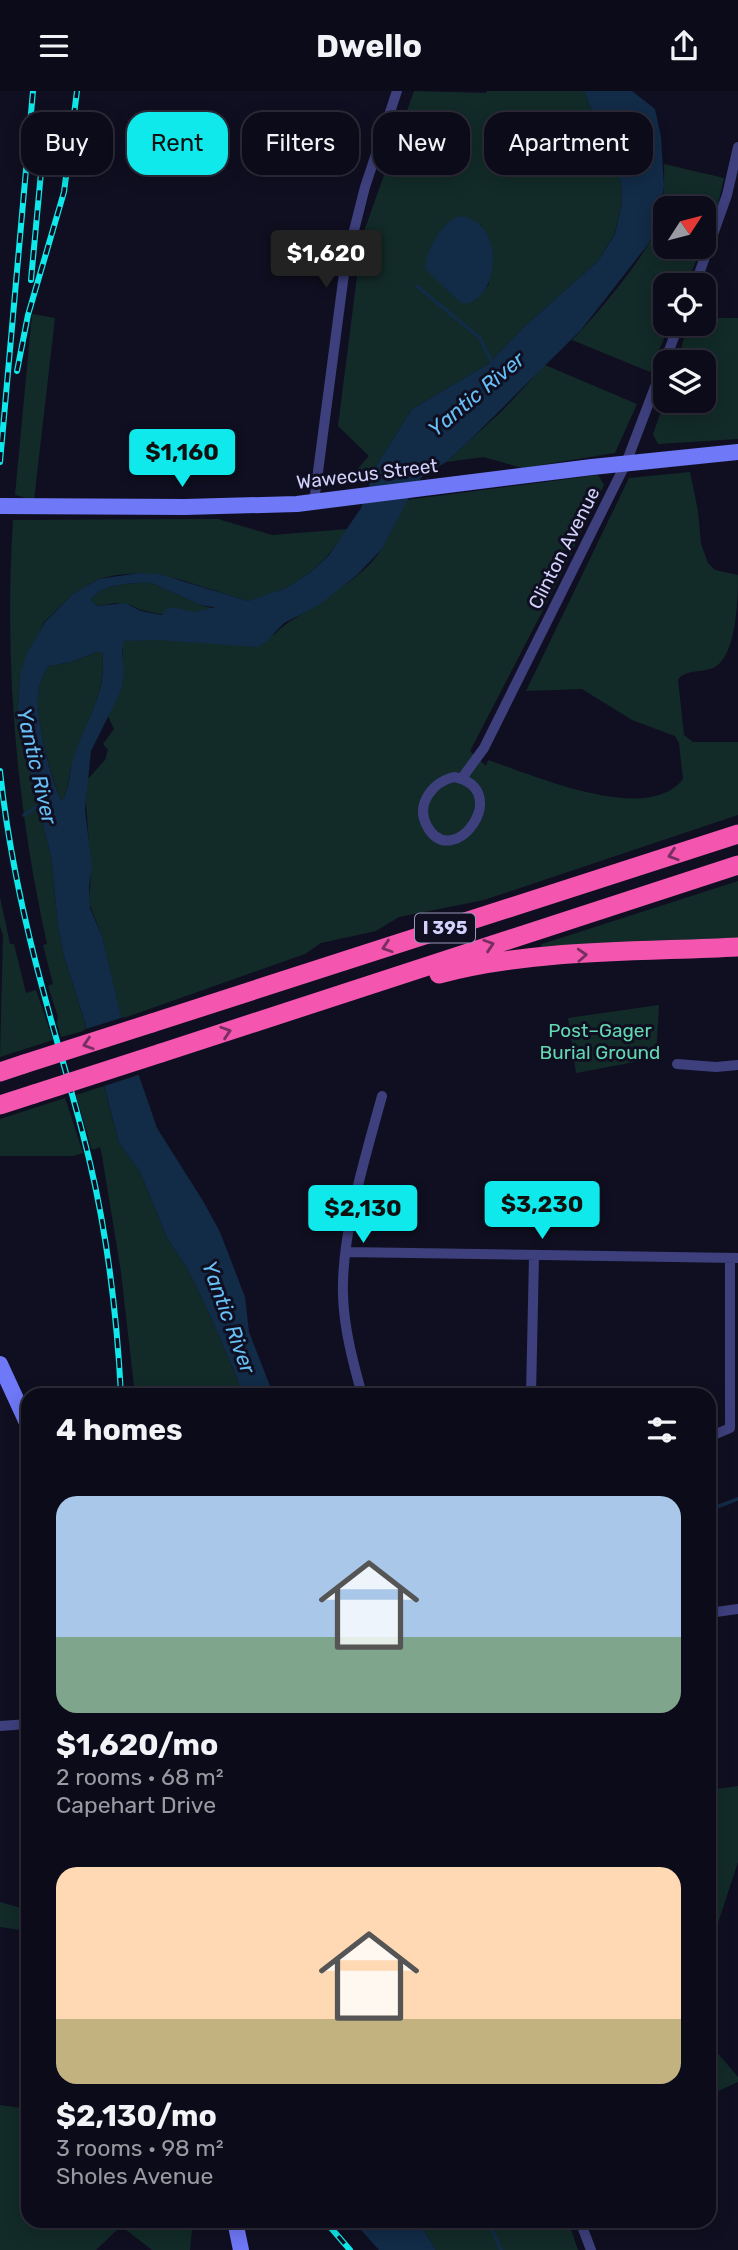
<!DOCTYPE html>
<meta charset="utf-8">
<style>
:root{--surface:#0c0b19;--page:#151422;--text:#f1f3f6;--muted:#9a9ba2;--line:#2c2b38;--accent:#0fe9eb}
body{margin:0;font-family:Rubik,sans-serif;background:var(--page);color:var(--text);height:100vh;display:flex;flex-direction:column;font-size:26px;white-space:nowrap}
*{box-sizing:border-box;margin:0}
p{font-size:23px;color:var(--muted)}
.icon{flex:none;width:38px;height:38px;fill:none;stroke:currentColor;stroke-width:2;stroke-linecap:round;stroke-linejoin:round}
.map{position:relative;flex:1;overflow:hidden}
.panel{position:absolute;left:21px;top:1297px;width:695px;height:840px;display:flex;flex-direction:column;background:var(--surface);border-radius:21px;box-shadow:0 4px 18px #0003,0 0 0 2px var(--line)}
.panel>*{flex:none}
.guide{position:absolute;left:21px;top:21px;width:696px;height:63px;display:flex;gap:14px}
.needle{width:46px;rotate:54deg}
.buttons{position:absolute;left:653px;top:105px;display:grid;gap:14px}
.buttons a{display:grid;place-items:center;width:63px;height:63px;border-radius:14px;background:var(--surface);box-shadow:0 4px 18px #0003,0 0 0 2px var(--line);font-size:35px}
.price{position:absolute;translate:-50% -60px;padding:0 16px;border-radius:7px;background:var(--accent);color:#111;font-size:23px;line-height:46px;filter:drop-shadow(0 2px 4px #0008)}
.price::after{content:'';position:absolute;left:50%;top:42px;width:21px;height:16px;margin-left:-10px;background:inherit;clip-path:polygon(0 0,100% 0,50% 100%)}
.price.on{background:#222;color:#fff}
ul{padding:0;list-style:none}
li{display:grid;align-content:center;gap:14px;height:371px;padding:0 35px}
li span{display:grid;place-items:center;height:217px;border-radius:21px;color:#555}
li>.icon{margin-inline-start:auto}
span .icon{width:126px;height:126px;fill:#fffc;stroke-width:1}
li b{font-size:30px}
h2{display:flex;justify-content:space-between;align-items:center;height:84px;padding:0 35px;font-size:30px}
.chip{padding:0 24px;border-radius:21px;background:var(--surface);box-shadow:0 4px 18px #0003,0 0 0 2px var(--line);font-size:24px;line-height:63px}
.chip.on{background:var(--accent);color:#111}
header{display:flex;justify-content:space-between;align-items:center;height:91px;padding:0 35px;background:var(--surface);font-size:32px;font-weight:700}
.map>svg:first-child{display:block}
.green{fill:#122b28;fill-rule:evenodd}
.water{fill:#122b47;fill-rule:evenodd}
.pier{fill:#100f21}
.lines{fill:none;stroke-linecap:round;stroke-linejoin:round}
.stream{stroke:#122b47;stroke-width:3.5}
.river{stroke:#122b47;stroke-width:23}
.street{stroke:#3d407d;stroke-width:10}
.secondary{stroke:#6f78f6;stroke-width:16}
.highway{stroke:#f455af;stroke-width:19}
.rail-casing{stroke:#0fe9eb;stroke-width:6}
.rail{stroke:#100f21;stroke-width:3.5;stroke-dasharray:10;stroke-linecap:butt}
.highway-bridge{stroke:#f455af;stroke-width:19}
.oneway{stroke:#772e61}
.labels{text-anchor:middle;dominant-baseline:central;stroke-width:6;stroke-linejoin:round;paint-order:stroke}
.shield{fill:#100f21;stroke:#9898ba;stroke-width:2}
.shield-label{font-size:18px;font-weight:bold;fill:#d3d2fc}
.street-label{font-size:19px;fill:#d3d2fc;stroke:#100f21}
.park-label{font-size:19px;fill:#63d7b0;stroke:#100f21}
.water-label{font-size:21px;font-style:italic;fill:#67c0f5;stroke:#100f21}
</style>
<header><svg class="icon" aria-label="menu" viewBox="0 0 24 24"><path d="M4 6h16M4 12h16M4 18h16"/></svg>Dwello<svg class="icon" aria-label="share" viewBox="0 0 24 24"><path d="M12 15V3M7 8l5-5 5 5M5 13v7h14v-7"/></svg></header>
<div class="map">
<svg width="738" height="2159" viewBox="0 0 738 2159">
<rect width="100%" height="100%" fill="#100f21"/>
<path class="green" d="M 414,0 L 486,2 L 487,0 L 584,0 L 621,92 L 622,110 L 615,142 L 598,170 L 525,235 L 488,273 L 412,318 L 376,375 L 372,391 L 359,392 L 353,383 L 369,365 L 338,335 L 362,146 ZM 481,132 L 489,193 L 476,209 Z
M 664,73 L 724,87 L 717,118 L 704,151 L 704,117 L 665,117 L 665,156 L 702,156 L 686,194 L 665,194 L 665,233 L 670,233 L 650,281 L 572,249 C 596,225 648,163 659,132 C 665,114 664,92 664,73 Z
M 32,223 L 55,227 L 34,409 L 15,404 Z
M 704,227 L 738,227 L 738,348 L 658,353 L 653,343 L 665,310 L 704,310 L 704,271 L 677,271 L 688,233 L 704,233 Z
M 545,274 L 637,313 L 615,362 L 522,377 L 484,366 L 446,371 L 502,320 Z
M 690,381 L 698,420 L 701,453 L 708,472 L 715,479 L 738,484 C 738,506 737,567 713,577 C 701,582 685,578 678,589 L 684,644 L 693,651 L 738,651 L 738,724 L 484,809 L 399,826 L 376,840 L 321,852 L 305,863 L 121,928 L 102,845 L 89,812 L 91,781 L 86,712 L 87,689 L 105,669 L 108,659 L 103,653 L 114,638 L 107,623 L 121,600 L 123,551 L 133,546 L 274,544 C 287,530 301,524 317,513 C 340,497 368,481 382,457 C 391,442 398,425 406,409 L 598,384 L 604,394 L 556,494 L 470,660 L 486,675 L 488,669 C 533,684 647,735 683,688 L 679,652 L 675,645 L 632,629 L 582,598 L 526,600 L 629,387 Z
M 218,428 L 272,444 L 348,438 L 328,464 L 311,481 L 286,497 L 260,507 L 248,510 L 178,488 L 139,482 L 116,484 L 99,488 L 73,503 L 44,531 L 20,585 L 17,628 L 51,765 L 58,836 L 64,865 L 87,939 L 61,946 L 57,933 L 58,926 L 48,895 L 53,893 L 43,854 L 47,853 C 16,712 4,572 13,429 Z
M 152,492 L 200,514 L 224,520 L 223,523 L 214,529 L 199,531 L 141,519 L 130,514 L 115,512 L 98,515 L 91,509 C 100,493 134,491 152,492 Z
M 97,561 L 102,561 C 108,602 83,635 72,673 C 68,685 69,699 62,710 C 51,690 36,628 38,606 C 39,595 42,583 49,575 L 71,571 Z
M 738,790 L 738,849 L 540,857 L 542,853 Z
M 0,806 L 10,853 L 14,853 L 26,902 L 36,899 L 53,949 L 0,966 L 3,844 L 0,835 Z
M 659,914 L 656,967 L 576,982 L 568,927 Z
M 104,995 L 119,1052 L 140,1081 L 167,1147 L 188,1179 L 207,1218 L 235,1282 L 243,1304 L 135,1304 L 121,1181 L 102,1065 L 100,1056 L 92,1059 L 76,1004 Z
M 65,1007 L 83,1062 L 73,1065 L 0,1065 L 0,1028 Z
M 738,1695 L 738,1771 L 716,1838 L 709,1876 L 709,1699 Z
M 28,1807 L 28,1840 L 0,1836 L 0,1811 L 21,1817 Z
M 709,1952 L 738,1986 L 738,1991 L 709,2004 Z
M 0,2014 L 28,2018 L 28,2130 L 193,2130 L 190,2159 L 152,2159 L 121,2135 L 96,2159 L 0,2159 Z
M 418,2130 L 568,2130 L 578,2159 L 436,2159 Z"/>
<path class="water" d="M 584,0 L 632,0 L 655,18 L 661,46 L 664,96 L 659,130 L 649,152 L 581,239 L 467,352 L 446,371 L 423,385 L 416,393 L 382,458 L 357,484 L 319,514 L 284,532 L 266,551 L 257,556 L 157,549 L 124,550 L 122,562 L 124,580 L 121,600 L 91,660 L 85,719 L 92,776 L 89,795 L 90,817 L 102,845 L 126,947 L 157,1037 L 203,1110 L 220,1141 L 245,1206 L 249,1241 L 270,1295 L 275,1297 L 280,1304 L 243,1304 L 235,1282 L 207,1218 L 188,1179 L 167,1147 L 140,1081 L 119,1052 L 102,986 L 64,865 L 58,836 L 51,765 L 17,628 L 20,585 L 26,564 L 45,531 L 73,503 L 99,488 L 139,482 L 159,483 L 248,510 L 286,497 L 311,481 L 329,464 L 361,417 L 376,375 L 412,318 L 488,273 L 525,235 L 598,170 L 615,143 L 622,111 L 621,92 ZM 152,492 L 200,514 L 220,517 L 224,520 L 223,523 L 214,529 L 199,531 L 141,520 L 125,512 L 98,515 L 91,509 C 100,493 134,491 152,492 ZM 97,561 L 102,561 C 109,602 82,635 72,672 C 69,685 69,699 62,710 C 51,693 36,626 38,606 C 39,595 42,583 49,575 L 71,571 Z
M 460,125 C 512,132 495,219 461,212 L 425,178 C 426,159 441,131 460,125 Z
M 353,2130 L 418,2130 L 436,2159 L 379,2159 Z"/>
<path class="pier" d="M 124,926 L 141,983 L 101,996 L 83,939 Z"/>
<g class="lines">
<path class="stream" d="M 417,195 L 480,247 L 492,272
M 24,724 L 40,714
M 709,1419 L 738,1408
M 488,2130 L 501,2159"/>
<path class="river" d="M 173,528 L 194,533 L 245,521"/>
<path class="street" d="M 695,194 L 727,104 L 738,56
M 314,411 L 345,175 L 365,96 L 397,0
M 454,686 C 515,698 453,783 427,735 C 415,713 433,691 454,686 Z
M 462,687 L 484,657 L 626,372 L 679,233
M 677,973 L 716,976 L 738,974
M 346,1161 L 738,1167
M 362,1304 C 353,1271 344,1238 343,1204 C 341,1143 366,1064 382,1005
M 531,1304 L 534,1165
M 709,1346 L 730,1337 L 730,1167
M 709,1522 L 738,1518
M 0,1635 L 28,1633
M 580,2130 L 591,2159"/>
<path class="secondary" d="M 0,415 L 185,416 L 297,413 L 592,376 L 738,361
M 0,1273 L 28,1334
M 235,2130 L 241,2159"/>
<path class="highway" d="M 439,883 C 531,858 642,861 738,856
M 152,932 L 738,743
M 161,962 L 738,774
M 0,981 L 24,973
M 0,1014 L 34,1003"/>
<defs>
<path id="rail" d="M 31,189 L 43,60
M 17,280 L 28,224 L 64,101 L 77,0
M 0,371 L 33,0
M 0,680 C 8,755 24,830 44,903 C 59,960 77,1016 90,1072 C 108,1148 117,1226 121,1304
M 325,2130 L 350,2159"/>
</defs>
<use href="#rail" class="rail-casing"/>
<use href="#rail" class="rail"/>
<path class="highway-bridge" d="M 24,973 L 152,932
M 34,1003 L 161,962"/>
</g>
<defs><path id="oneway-chevron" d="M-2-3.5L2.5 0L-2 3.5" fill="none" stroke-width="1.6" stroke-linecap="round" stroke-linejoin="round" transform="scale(1.75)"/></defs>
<g class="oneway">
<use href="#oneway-chevron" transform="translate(673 764) rotate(162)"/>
<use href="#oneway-chevron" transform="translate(489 854) rotate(-18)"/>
<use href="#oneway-chevron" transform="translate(387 856) rotate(162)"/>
<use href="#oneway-chevron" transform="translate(582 864) rotate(-3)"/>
<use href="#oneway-chevron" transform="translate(226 941) rotate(-18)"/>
<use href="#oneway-chevron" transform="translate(88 953) rotate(162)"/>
</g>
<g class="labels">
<rect class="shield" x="415" y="822.5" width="60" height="29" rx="5"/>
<g class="shield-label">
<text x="445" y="837">I 395</text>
</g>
<g class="street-label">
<text transform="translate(367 383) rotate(-7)">Wawecus Street</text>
<text transform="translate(564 457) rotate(-63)">Clinton Avenue</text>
</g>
<g class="park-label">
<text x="600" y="939">Post–Gager<tspan x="600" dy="22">Burial Ground</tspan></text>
</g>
<g class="water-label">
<text transform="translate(476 303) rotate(-40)">Yantic River</text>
<text transform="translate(37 675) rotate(77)">Yantic River</text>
<text transform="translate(229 1226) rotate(70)">Yantic River</text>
</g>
</g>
</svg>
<div class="buttons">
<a><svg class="needle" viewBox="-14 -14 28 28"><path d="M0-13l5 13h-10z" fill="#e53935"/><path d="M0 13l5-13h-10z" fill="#9a9ba2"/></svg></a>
<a><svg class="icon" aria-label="locate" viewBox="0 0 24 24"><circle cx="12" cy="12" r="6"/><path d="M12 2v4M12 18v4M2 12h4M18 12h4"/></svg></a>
<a><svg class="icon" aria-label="layers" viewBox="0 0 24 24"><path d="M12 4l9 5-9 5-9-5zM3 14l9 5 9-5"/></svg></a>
</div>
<b class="price on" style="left:326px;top:199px">$1,620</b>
<b class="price" style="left:182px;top:398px">$1,160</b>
<b class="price" style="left:542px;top:1150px">$3,230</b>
<b class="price" style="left:363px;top:1154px">$2,130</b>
<div class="guide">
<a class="chip">Buy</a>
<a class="chip on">Rent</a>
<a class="chip">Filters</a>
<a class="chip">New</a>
<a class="chip">Apartment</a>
</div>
<section class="panel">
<h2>4 homes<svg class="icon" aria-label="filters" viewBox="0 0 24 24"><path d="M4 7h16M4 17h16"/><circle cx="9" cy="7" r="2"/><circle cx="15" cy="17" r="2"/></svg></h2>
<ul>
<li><span style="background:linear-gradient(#a9c7e8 65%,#7fa58c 0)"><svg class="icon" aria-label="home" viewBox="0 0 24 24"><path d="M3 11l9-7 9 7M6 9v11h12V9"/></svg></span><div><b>$1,620/mo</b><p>2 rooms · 68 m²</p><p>Capehart Drive</p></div></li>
<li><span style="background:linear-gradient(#ffd9b3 70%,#c2b280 0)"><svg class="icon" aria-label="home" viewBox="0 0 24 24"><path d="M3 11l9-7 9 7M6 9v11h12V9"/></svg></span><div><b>$2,130/mo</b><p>3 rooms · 98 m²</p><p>Sholes Avenue</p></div></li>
</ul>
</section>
</div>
